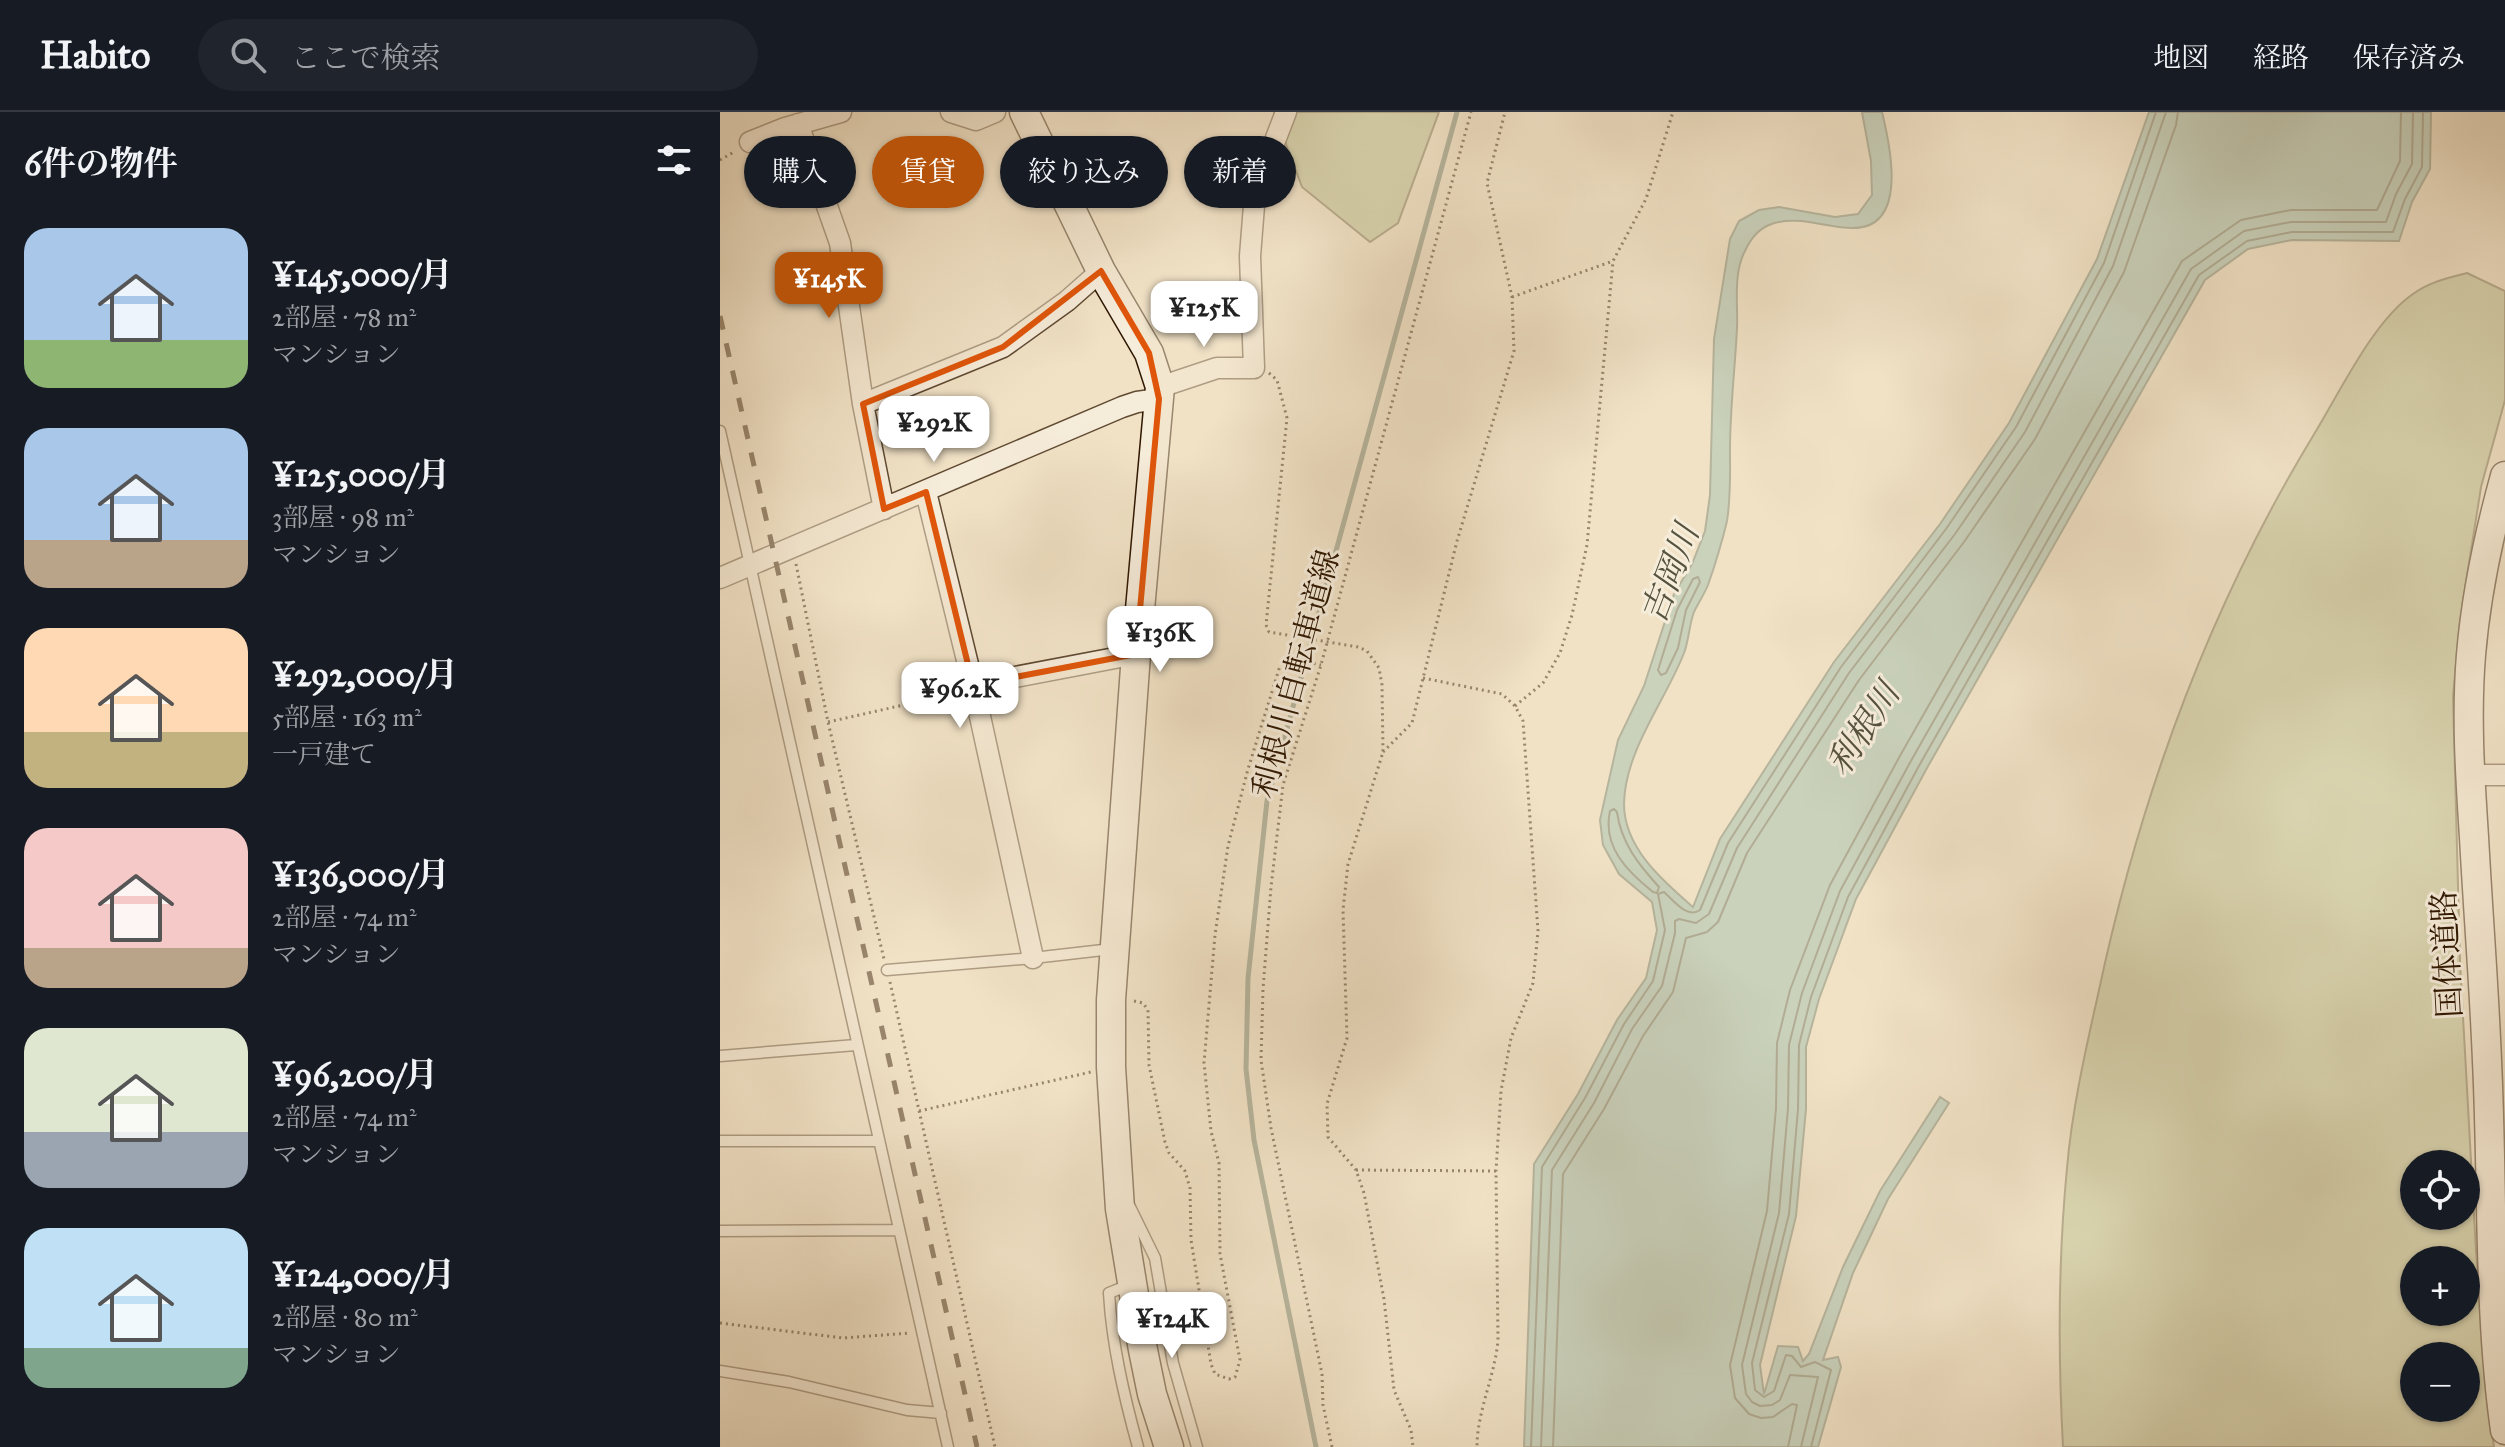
<!DOCTYPE html>
<html lang="ja">
<meta charset="utf-8">
<style>
:root{--surface:#171b24;--page:#20242c;--text:#f1f3f6;--muted:#9ea1a6;--line:#363941;--accent:#b45309}
body{margin:0;font-family:"IM FELL Great Primer","Noto Serif JP",serif;background:var(--page);color:var(--text);height:100vh;display:flex;flex-direction:column;font-size:30px;white-space:nowrap}
*{box-sizing:border-box;margin:0}
p{font-size:26px;color:var(--muted)}
.icon{flex:none;width:44px;height:44px;fill:none;stroke:currentColor;stroke-width:2;stroke-linecap:round;stroke-linejoin:round}
.map{position:relative;flex:1;overflow:hidden}
.drawer{display:flex;flex-direction:column;background:var(--surface);width:720px}
.drawer>*{flex:none}
.banner{position:absolute;left:24px;top:24px;width:760px;height:72px;display:flex;gap:16px}
.controls{position:absolute;left:1680px;top:1038px;display:grid;gap:16px}
.controls a{display:grid;place-items:center;width:80px;height:80px;border-radius:50%;background:var(--surface);box-shadow:0 2px 6px #0004;font-size:40px}
.price{position:absolute;translate:-50% -68px;padding:0 18px;border-radius:16px;background:#fff;color:#222;font-size:26px;line-height:52px;filter:drop-shadow(0 2px 4px #0008)}
.price::after{content:'';position:absolute;left:50%;top:48px;width:24px;height:18px;margin-left:-12px;background:inherit;clip-path:polygon(0 0,100% 0,50% 100%)}
.price.current{background:var(--accent);color:#fff}
ul{padding:0;list-style:none}
li{display:flex;align-items:center;gap:24px;height:200px;padding:0 24px}
li span{display:grid;place-items:center;flex:none;width:224px;height:160px;border-radius:24px;color:#555}
li>.icon{margin-inline-start:auto}
span .icon{width:96px;height:96px;fill:#fffc;stroke-width:1}
li b{font-size:34px}
h2{display:flex;justify-content:space-between;align-items:center;height:96px;padding:0 24px;font-size:34px}
.pill{padding:0 28px;border-radius:36px;background:var(--surface);box-shadow:0 2px 6px #0004;font-size:28px;line-height:72px}
.pill.current{background:var(--accent);color:#fff}
header{display:flex;align-items:center;gap:48px;box-sizing:border-box;height:112px;padding:0 40px;background:var(--surface);border-bottom:2px solid var(--line)}
header strong{font-size:38px}
nav{display:flex;gap:44px;margin-inline-start:auto;font-size:28px}
.search{width:560px;height:72px;background:var(--page);display:flex;align-items:center;gap:20px;box-sizing:border-box;padding:0 28px;border-radius:44px;color:var(--muted);font-size:30px}
main{display:flex;flex:1;min-height:0}
.map>svg:first-child{display:block}
.green{fill:#bcc393;stroke:#766d4a;stroke-width:2;fill-rule:evenodd}
.water{fill:#9cbfaf;stroke:#707c69;stroke-width:2}
.lines{fill:none;stroke-linecap:round;stroke-linejoin:round}
.shore{stroke:#666b58;stroke-width:2}
.stream{stroke:#707c69;stroke-width:5}
.lane-casing{stroke:#604a32;stroke-width:13}
.street-casing{stroke:#604a32;stroke-width:23}
.secondary-casing{stroke:#2f1700;stroke-width:31}
.path{stroke:#2f1700;stroke-width:3;stroke-dasharray:2 4;stroke-linecap:butt}
.lane{stroke:#f6ecda;stroke-width:10}
.street{stroke:#f6ecda;stroke-width:20}
.secondary{stroke:#f6ecda;stroke-width:28}
.rail{stroke:#2f1700;stroke-width:5;stroke-dasharray:14 14;stroke-linecap:butt}
.marked{fill:none;stroke:#df560b;stroke-width:6;stroke-linejoin:round}
.labels{text-anchor:middle;dominant-baseline:central;stroke-width:6;stroke-linejoin:round;paint-order:stroke}
.street-label{font-size:32px;fill:#2f1700;stroke:#f6ecda}
.water-label{font-size:34px;font-style:italic;fill:#55523d;stroke:#f6ecda}
</style>
<header>
<strong>Habito</strong>
<div class="search"><svg class="icon" aria-label="search" viewBox="0 0 24 24"><circle cx="10" cy="10" r="6"/><path d="M15 15l6 6"/></svg>ここで検索</div>
<nav><a>地図</a><a>経路</a><a>保存済み</a></nav>
</header>
<main>
<section class="drawer">
<h2>6件の物件<svg class="icon" aria-label="filters" viewBox="0 0 24 24"><path d="M4 7h16M4 17h16"/><circle cx="9" cy="7" r="2"/><circle cx="15" cy="17" r="2"/></svg></h2>
<ul>
<li><span style="background:linear-gradient(#a9c7e8 70%,#8fb573 0)"><svg class="icon" aria-label="home" viewBox="0 0 24 24"><path d="M3 11l9-7 9 7M6 9v11h12V9"/></svg></span><div><b>¥145,000/月</b><p>2部屋 · 78 m²</p><p>マンション</p></div></li>
<li><span style="background:linear-gradient(#a9c7e8 70%,#b9a48a 0)"><svg class="icon" aria-label="home" viewBox="0 0 24 24"><path d="M3 11l9-7 9 7M6 9v11h12V9"/></svg></span><div><b>¥125,000/月</b><p>3部屋 · 98 m²</p><p>マンション</p></div></li>
<li><span style="background:linear-gradient(#ffd9b3 65%,#c2b280 0)"><svg class="icon" aria-label="home" viewBox="0 0 24 24"><path d="M3 11l9-7 9 7M6 9v11h12V9"/></svg></span><div><b>¥292,000/月</b><p>5部屋 · 163 m²</p><p>一戸建て</p></div></li>
<li><span style="background:linear-gradient(#f6c9c9 75%,#b9a48a 0)"><svg class="icon" aria-label="home" viewBox="0 0 24 24"><path d="M3 11l9-7 9 7M6 9v11h12V9"/></svg></span><div><b>¥136,000/月</b><p>2部屋 · 74 m²</p><p>マンション</p></div></li>
<li><span style="background:linear-gradient(#dfe7d0 65%,#9aa5b1 0)"><svg class="icon" aria-label="home" viewBox="0 0 24 24"><path d="M3 11l9-7 9 7M6 9v11h12V9"/></svg></span><div><b>¥96,200/月</b><p>2部屋 · 74 m²</p><p>マンション</p></div></li>
<li><span style="background:linear-gradient(#bfe0f5 75%,#7fa58c 0)"><svg class="icon" aria-label="home" viewBox="0 0 24 24"><path d="M3 11l9-7 9 7M6 9v11h12V9"/></svg></span><div><b>¥124,000/月</b><p>2部屋 · 80 m²</p><p>マンション</p></div></li>
</ul>
</section>
<div class="map">
<svg width="1785" height="1335" viewBox="0 0 1785 1335">
<rect width="100%" height="100%" fill="#f1e2c6"/>
<filter id="stains"><feTurbulence type="fractalNoise" baseFrequency=".0025" numOctaves="4"/><feColorMatrix values="0 0 0 0 .2 0 0 0 0 .09 0 0 0 0 .02 0 0 0 .5 -.17"/></filter>
<radialGradient id="worn" r=".72"><stop offset=".6" stop-color="#630" stop-opacity="0"/><stop offset="1" stop-color="#630" stop-opacity=".3"/></radialGradient>
<path class="green" d="M 554,0 L 719,0 L 678,111 L 650,130 L 582,75 Z
M 1747,161 L 1785,179 L 1785,288 L 1761,375 L 1740,509 L 1733,584 L 1740,850 L 1756,1139 L 1769,1301 L 1774,1335 L 1343,1335 C 1338,1242 1338,1149 1347,1056 C 1352,997 1366,936 1379,878 C 1421,681 1488,497 1593,324 C 1619,282 1653,209 1693,182 C 1709,170 1728,166 1747,161 ZM 1694,1052 L 1746,1052 L 1746,1104 L 1694,1104 ZM 1694,1148 L 1746,1148 L 1746,1200 L 1694,1200 ZM 1694,1244 L 1746,1244 L 1746,1296 L 1694,1296 Z"/>
<path class="water" d="M 1142,0 L 1162,0 C 1170,33 1189,116 1133,116 C 1106,116 1076,102 1049,113 C 1037,118 1030,128 1025,139 C 1013,161 1018,192 1017,216 C 1015,257 1010,297 1010,337 C 1010,362 1011,384 1007,409 C 1002,430 995,453 988,473 C 984,483 978,491 974,500 C 969,513 969,528 964,541 C 945,590 905,638 904,692 C 904,736 943,769 973,795 L 1000,727 L 1114,550 L 1220,412 L 1289,311 L 1377,147 L 1429,0 L 1711,0 L 1710,57 L 1692,90 L 1679,129 L 1572,128 L 1528,137 L 1485,168 L 1207,656 L 1136,787 L 1099,887 L 1086,935 L 1086,997 L 1076,1104 L 1040,1253 L 1044,1282 L 1058,1234 L 1078,1235 L 1083,1249 L 1089,1242 L 1123,1155 L 1160,1079 L 1220,985 L 1229,991 L 1168,1087 L 1133,1161 L 1103,1248 L 1118,1245 L 1121,1255 L 1098,1335 L 804,1335 L 814,1052 L 858,982 L 897,908 L 926,866 L 937,818 L 932,790 L 899,762 L 883,733 L 880,708 L 898,628 L 924,574 L 954,482 L 972,452 L 985,419 L 990,383 L 994,227 L 1010,127 L 1019,109 L 1039,98 L 1059,95 L 1115,105 L 1138,102 L 1152,83 L 1151,49 Z"/>
<g class="lines">
<path class="shore" d="M 978,465 L 980,470 L 966,498 L 958,536 L 946,561 L 941,563 L 938,558 L 957,498 L 973,467 Z
M 894,697 L 897,700 C 901,731 919,753 939,775 L 937,781 L 933,780 C 908,760 882,735 890,699 Z
M 811,1335 L 822,1055 L 865,986 L 904,912 L 933,869 L 945,818 L 938,782 L 944,780 C 954,789 967,807 980,798 L 1008,731 L 1121,555 L 1226,417 L 1296,315 L 1384,151 L 1436,0
M 821,1335 L 832,1058 L 874,991 L 912,917 L 942,874 L 955,821 L 955,809 L 959,807 L 976,811 L 989,802 L 1017,736 L 1129,561 L 1235,422 L 1305,320 L 1393,154 L 1446,0
M 833,1335 L 843,1062 L 884,997 L 923,924 L 953,880 L 966,826 L 987,820 L 998,810 L 1027,741 L 1139,568 L 1244,430 L 1315,327 L 1404,160 L 1456,13 L 1458,0
M 1068,1335 L 1077,1293 L 1072,1292 L 1053,1305 L 1041,1306 L 1029,1302 L 1015,1286 L 1010,1253 L 1047,1099 L 1056,996 L 1057,931 L 1070,878 L 1110,773 L 1181,642 L 1462,149 L 1521,108 L 1571,98 L 1657,98 L 1680,49 L 1681,0
M 1081,1335 L 1098,1265 L 1070,1263 L 1060,1288 L 1052,1293 L 1040,1294 L 1032,1290 L 1026,1282 L 1022,1253 L 1059,1101 L 1068,996 L 1069,933 L 1082,881 L 1120,779 L 1192,647 L 1471,157 L 1524,119 L 1571,110 L 1666,110 L 1676,82 L 1692,52 L 1693,0
M 1091,1335 L 1111,1258 L 1095,1250 L 1081,1255 L 1072,1244 L 1066,1243 L 1054,1279 L 1044,1285 L 1035,1278 L 1032,1251 L 1069,1102 L 1078,997 L 1079,933 L 1091,885 L 1128,785 L 1200,652 L 1479,163 L 1527,129 L 1572,120 L 1673,120 L 1685,87 L 1702,55 L 1703,0"/>
<path class="stream" d="M 596,1335 L 534,1028 L 526,957 L 528,866 L 547,689 L 737,0"/>
<defs>
<path id="lane" d="M 0,319 L 228,1335
M 167,858 L 313,846 L 392,837
M 0,944 L 136,933
M 0,1029 L 159,1029
M 410,1095 L 435,1146 L 453,1251 L 477,1335
M 0,1119 L 179,1118
M 409,1173 L 389,1181 C 392,1233 404,1284 418,1335
M 0,1259 L 69,1270 L 187,1298 L 221,1301"/>
<path id="street" d="M 231,0 L 256,8 L 275,0
M 78,12 L 120,131 L 143,292 L 164,397
M 30,30 L 65,16 L 121,0
M 440,275 L 497,256 L 534,256 L 530,144 L 535,81 L 566,0
M 143,292 L 283,235 L 347,189 L 381,159
M 206,380 L 254,577 L 313,846
M 0,466 L 402,295 L 417,290 L 439,287
M 253,573 L 416,542
M 1750,663 L 1785,663"/>
<path id="secondary" d="M 304,0 L 381,159 L 429,241 L 440,275 L 416,542 L 391,888 L 391,955 L 400,1097 L 423,1238 L 432,1282 L 449,1335
M 1785,364 C 1769,422 1756,482 1751,543 C 1746,603 1750,664 1754,725 C 1758,799 1764,874 1767,949 C 1773,1072 1768,1196 1785,1318"/>
</defs>
<use href="#lane" class="lane-casing"/>
<use href="#street" class="street-casing"/>
<use href="#secondary" class="secondary-casing"/>
<path class="path" d="M 0,48 L 14,40
M 792,185 L 893,149
M 549,261 L 557,268 L 567,306 L 546,513 L 549,520 L 638,535 L 647,539 L 659,556 L 662,573 L 663,640 L 628,752 L 623,798 L 627,926 L 607,992 L 608,1025 L 636,1058 L 644,1081 L 664,1187 L 674,1278 L 691,1318 L 693,1335
M 76,452 L 108,610 L 164,847
M 703,566 L 782,582 L 795,594 L 803,609 L 818,819 L 813,871 L 791,926 L 781,979 L 776,1059 L 778,1228 C 775,1264 757,1299 757,1335
M 795,594 L 823,571 L 840,541 L 852,503 L 867,433 L 893,149 L 926,87 L 953,0
M 108,610 L 237,581
M 663,640 L 692,611 L 737,429 L 794,239 L 792,185 L 767,71 L 785,0
M 170,870 L 275,1335
M 414,889 L 423,891 L 428,898 L 429,953 L 445,1030 L 449,1041 L 465,1059 L 470,1076 L 471,1128 L 491,1252 L 495,1262 L 509,1267 L 515,1265 L 520,1248 L 500,1142 L 499,1051 L 491,1019 L 484,951 L 495,823 L 508,734 L 528,657 L 559,557 L 564,548 L 572,546 L 601,553
M 199,999 L 371,960
M 636,1058 L 776,1059
M 0,1211 L 123,1226 L 190,1221
M 612,1335 L 603,1293 L 602,1262 L 551,1016 L 541,948 L 543,877 L 551,775 L 563,673 L 601,553 L 751,0"/>
<use href="#lane" class="lane"/>
<use href="#street" class="street"/>
<use href="#secondary" class="secondary"/>
<path class="rail" d="M 0,204 L 257,1335"/>
</g>
<path d="M0 0H1785V1335H0ZM 381,159 L 429,241 L 439,287 L 416,542 L 253,573 L 206,380 L 164,397 L 143,292 L 283,235 Z" fill="#f1e2c6" fill-opacity=".55" fill-rule="evenodd"/>
<path class="marked" d="M 381,159 L 429,241 L 439,287 L 416,542 L 253,573 L 206,380 L 164,397 L 143,292 L 283,235 Z"/>
<g class="labels">
<g class="street-label">
<text transform="translate(576 562) rotate(-75)">利根川自転車道線</text>
<text transform="translate(1727 842) rotate(-93)">国体道路</text>
</g>
<g class="water-label">
<text transform="translate(950 462) rotate(-69)">吉岡川</text>
<text transform="translate(1143 617) rotate(-57)">利根川</text>
</g>
</g>
<rect width="100%" height="100%" filter="url(#stains)"/>
<rect width="100%" height="100%" fill="url(#worn)"/>
</svg>
<div class="controls">
<a><svg class="icon" aria-label="locate" viewBox="0 0 24 24"><circle cx="12" cy="12" r="6"/><path d="M12 2v4M12 18v4M2 12h4M18 12h4"/></svg></a>
<a>+</a>
<a>−</a>
</div>
<b class="price current" style="left:109px;top:208px">¥145K</b>
<b class="price" style="left:484px;top:237px">¥125K</b>
<b class="price" style="left:214px;top:352px">¥292K</b>
<b class="price" style="left:440px;top:562px">¥136K</b>
<b class="price" style="left:240px;top:618px">¥96.2K</b>
<b class="price" style="left:452px;top:1248px">¥124K</b>
<div class="banner">
<a class="pill">購入</a>
<a class="pill current">賃貸</a>
<a class="pill">絞り込み</a>
<a class="pill">新着</a>
</div>
</div>
</main>
